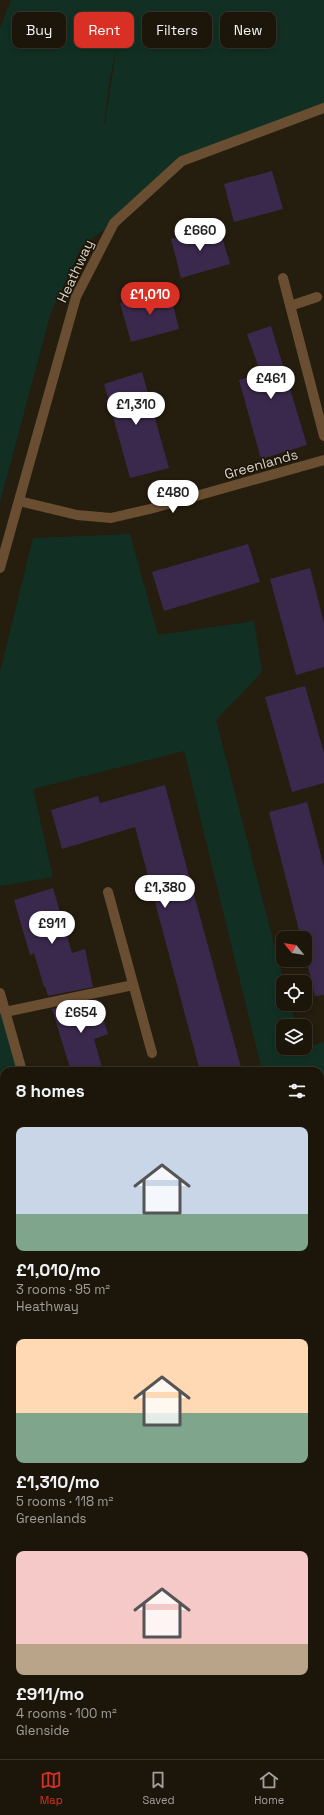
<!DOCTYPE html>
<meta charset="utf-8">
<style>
:root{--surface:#1c160a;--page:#251f13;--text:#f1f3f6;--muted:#a09f9c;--line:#3a352b;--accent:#d93025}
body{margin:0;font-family:"Space Grotesk",sans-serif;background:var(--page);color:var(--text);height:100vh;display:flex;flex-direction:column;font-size:15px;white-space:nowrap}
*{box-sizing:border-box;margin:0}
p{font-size:13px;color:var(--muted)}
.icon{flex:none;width:22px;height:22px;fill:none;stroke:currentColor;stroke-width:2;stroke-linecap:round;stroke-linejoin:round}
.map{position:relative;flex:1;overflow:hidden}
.sheet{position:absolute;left:0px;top:1067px;width:324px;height:692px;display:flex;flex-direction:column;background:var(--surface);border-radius:12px 12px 0 0;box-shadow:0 2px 6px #0003,0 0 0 1px var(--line)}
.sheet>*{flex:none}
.guide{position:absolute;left:12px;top:12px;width:300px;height:36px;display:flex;gap:8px}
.needle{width:26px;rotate:300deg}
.controls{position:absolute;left:276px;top:931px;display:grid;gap:8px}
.controls a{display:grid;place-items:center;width:36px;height:36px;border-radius:8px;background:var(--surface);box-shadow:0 2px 6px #0003,0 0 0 1px var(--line);font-size:20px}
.price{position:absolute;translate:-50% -34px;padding:0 9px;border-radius:14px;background:#fff;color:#222;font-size:13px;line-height:26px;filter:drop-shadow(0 1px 2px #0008)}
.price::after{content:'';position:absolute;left:50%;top:24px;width:12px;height:9px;margin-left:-6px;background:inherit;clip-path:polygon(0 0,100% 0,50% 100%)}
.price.active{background:var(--accent);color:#fff}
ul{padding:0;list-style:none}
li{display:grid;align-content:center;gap:8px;height:212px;padding:0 16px}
li span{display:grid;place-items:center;height:124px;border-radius:8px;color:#555}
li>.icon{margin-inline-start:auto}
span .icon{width:72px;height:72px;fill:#fffc;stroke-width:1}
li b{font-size:17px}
h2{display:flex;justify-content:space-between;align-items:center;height:48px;padding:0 16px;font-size:17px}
.pill{padding:0 14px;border-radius:8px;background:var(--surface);box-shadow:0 2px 6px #0003,0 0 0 1px var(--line);font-size:14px;line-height:36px}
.pill.active{background:var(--accent);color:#fff}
.dock{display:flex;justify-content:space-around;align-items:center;height:56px;border-top:1px solid var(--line);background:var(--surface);font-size:11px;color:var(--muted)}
.dock a{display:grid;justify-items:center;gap:2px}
.dock .active{color:var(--accent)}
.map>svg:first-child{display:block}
.green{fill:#113023;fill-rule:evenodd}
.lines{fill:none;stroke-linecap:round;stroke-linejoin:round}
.stream{stroke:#496d8d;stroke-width:9}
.building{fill:#3b294d}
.minor{stroke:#6a4e32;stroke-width:10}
.labels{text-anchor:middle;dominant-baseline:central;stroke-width:3;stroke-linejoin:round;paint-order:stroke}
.street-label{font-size:14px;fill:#d8d3c9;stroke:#1b1305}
</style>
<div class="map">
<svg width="324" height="1759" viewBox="0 0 324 1759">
<rect width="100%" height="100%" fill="#251d0e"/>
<path class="green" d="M 11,0 L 324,0 L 324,108 L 182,161 L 114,223 L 82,246 L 51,312 L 0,502 L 0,28 ZM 118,39 L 105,123 L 104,124 L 110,79 Z
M 130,534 L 158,635 L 254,621 L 262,672 L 216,720 L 284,982 L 283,1004 L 290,1004 L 296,1026 L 283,1026 L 283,1048 L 305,1048 L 324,1042 L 324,1083 L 320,1084 L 320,1071 L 262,1071 L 184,751 L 33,789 L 53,877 L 0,886 L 0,672 L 33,538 Z
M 0,993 L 22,1071 L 4,1071 L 4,1755 L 320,1755 L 320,1347 L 324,1349 L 324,1759 L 0,1759 Z"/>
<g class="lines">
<path class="stream" d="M 0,1355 L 4,1358
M 320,1591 L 324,1593"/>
</g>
<path class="building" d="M 272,171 L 283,209 L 234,222 L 224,184 Z
M 219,226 L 230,264 L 181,278 L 171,239 Z
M 169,289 L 179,329 L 131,342 L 120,303 Z
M 271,326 L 307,445 L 261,459 L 239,380 L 261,374 L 247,334 Z
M 142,372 L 169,468 L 130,478 L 104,384 Z
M 248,544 L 260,582 L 164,611 L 152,572 Z
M 310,568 L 324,623 L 324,667 L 296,675 L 270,579 Z
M 305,686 L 324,753 L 324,783 L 292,792 L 265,697 Z
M 165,785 L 189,876 L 242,1071 L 200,1071 L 135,827 L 62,849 L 51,810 L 98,796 L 100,803 Z
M 307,802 L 324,867 L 324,995 L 315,996 L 305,955 L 305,938 L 301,938 L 269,812 Z
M 53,888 L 72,953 L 85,949 L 93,987 L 48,996 L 45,986 L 44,987 L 34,953 L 30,955 L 14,900 Z
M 97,999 L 108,1034 L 94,1039 L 103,1071 L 71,1071 L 52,1009 Z"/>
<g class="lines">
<path class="minor" d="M 283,278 L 324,436
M 290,306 L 317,297
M 19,501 L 77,515 L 111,518 L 150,509 L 324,460
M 0,568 L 76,297 L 114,223 L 182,161 L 324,108
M 108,892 L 152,1053
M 0,993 L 22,1071
M 5,1012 L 133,985
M 320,1334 L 324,1336"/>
</g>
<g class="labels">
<g class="street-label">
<text transform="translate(75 271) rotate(-65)">Heathway</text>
<text transform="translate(261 464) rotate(-16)">Greenlands</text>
</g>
</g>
</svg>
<div class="controls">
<a><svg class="needle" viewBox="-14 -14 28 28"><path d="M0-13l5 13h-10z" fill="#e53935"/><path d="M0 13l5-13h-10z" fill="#a09f9c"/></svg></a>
<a><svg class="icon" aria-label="locate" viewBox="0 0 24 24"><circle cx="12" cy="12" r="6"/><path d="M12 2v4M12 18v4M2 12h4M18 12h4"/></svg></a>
<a><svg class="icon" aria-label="layers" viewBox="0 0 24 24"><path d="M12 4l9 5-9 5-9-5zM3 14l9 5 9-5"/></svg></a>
</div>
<b class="price" style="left:200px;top:252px">£660</b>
<b class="price active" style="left:150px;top:316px">£1,010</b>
<b class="price" style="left:271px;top:400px">£461</b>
<b class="price" style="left:136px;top:426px">£1,310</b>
<b class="price" style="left:173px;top:514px">£480</b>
<b class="price" style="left:165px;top:909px">£1,380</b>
<b class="price" style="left:52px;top:945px">£911</b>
<b class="price" style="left:81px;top:1034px">£654</b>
<div class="guide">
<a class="pill">Buy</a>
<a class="pill active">Rent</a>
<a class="pill">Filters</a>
<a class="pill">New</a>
</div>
<section class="sheet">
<h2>8 homes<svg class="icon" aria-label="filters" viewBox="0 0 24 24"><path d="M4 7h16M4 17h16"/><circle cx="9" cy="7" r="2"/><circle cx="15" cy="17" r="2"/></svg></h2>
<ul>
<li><span style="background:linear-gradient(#c9d6e8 70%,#7fa58c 0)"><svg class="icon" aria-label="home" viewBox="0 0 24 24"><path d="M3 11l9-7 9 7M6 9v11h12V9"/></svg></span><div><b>£1,010/mo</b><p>3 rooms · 95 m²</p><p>Heathway</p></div></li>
<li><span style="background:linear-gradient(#ffd9b3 60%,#7fa58c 0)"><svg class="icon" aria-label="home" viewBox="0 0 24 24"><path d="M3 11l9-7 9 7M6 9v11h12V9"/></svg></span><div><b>£1,310/mo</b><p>5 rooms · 118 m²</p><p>Greenlands</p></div></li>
<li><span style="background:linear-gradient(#f6c9c9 75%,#b9a48a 0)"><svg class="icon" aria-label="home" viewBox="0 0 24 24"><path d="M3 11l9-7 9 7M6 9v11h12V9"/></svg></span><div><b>£911/mo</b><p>4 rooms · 100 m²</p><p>Glenside</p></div></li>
</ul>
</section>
</div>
<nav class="dock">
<a class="active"><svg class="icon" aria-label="map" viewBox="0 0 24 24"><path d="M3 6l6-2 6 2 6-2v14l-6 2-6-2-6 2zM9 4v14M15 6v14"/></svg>Map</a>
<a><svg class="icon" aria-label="saved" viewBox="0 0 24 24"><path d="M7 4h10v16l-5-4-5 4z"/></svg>Saved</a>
<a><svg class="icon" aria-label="home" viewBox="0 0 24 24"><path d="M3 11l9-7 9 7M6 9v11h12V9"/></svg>Home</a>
</nav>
